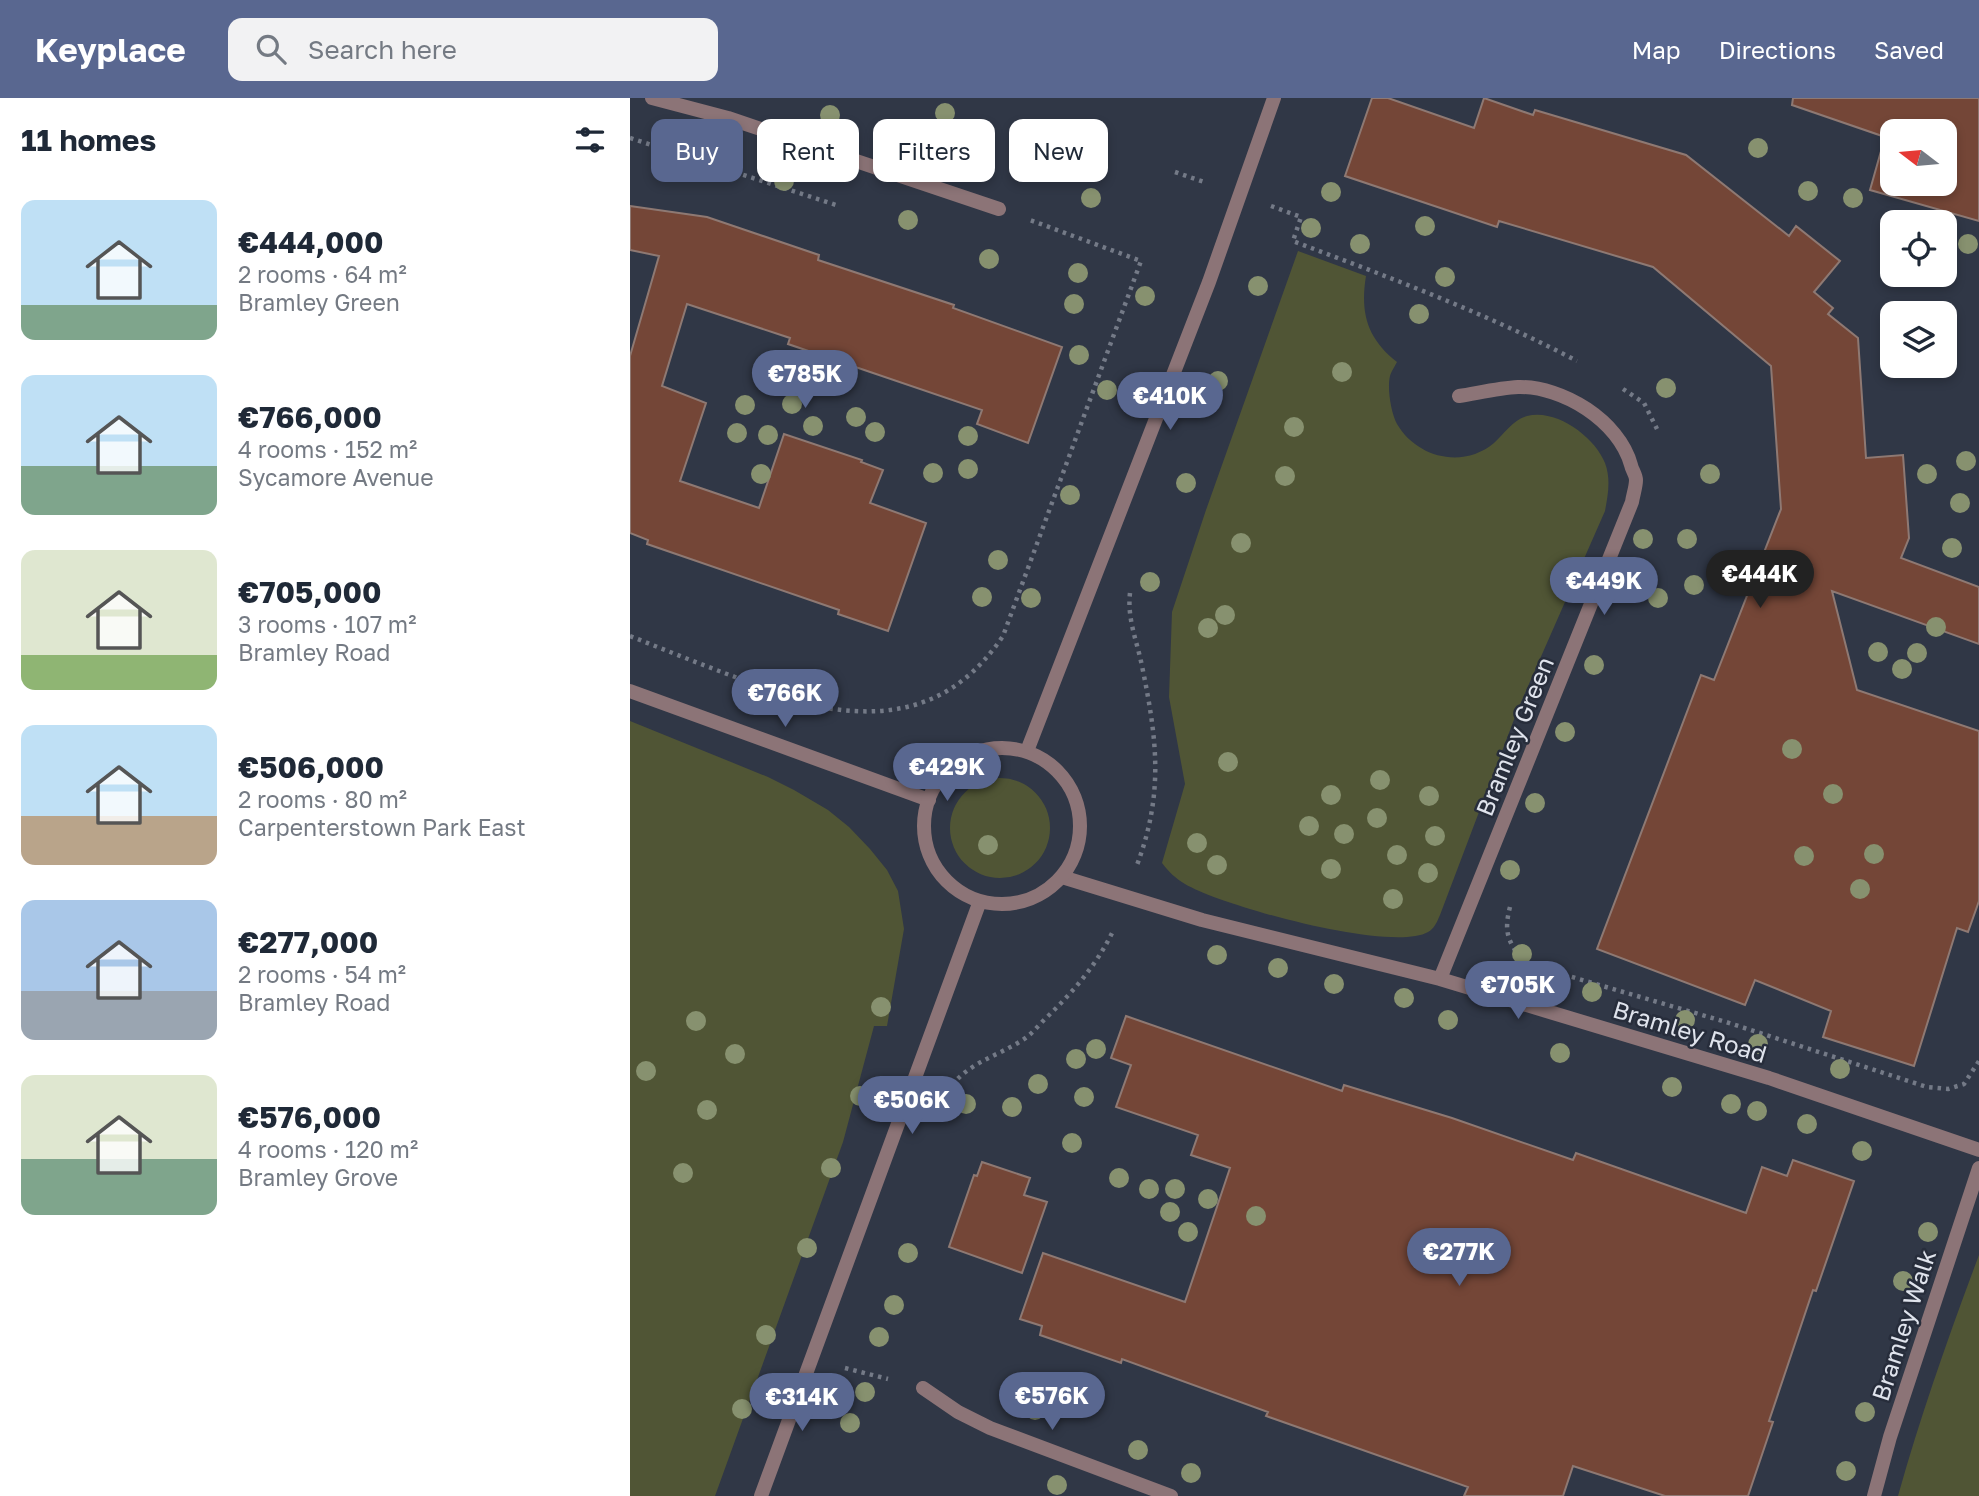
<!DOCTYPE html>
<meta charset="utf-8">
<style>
:root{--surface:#fff;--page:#f2f2f3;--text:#1f2937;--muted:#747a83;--accent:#596790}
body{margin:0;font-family:"Golos Text",sans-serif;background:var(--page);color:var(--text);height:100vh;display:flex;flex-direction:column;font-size:26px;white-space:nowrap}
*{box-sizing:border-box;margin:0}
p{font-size:23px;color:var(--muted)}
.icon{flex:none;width:38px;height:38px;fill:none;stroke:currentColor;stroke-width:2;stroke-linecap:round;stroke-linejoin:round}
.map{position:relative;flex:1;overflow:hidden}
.sheet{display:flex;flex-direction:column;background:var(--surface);width:630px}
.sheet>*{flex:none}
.banner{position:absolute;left:21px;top:21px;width:665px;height:63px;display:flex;gap:14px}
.needle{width:46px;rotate:286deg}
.controls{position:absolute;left:1250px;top:21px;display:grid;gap:14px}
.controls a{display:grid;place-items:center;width:77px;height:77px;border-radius:14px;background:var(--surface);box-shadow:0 4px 10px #0003;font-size:35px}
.price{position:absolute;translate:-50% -60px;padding:0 16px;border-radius:24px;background:var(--accent);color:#fff;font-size:23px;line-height:46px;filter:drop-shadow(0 2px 4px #0008)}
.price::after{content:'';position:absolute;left:50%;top:42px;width:21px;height:16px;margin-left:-10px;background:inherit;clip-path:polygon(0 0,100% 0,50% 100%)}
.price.on{background:#222;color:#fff}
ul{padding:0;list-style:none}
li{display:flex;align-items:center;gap:21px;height:175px;padding:0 21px}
li span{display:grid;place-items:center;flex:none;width:196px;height:140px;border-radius:14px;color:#555}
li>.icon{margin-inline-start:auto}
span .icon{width:84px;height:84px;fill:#fffc;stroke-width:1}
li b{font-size:30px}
h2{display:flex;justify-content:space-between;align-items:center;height:84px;padding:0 21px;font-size:30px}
.chip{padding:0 24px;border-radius:14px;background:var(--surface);box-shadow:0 4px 10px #0003;font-size:24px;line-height:63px}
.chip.on{background:var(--accent);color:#fff}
header{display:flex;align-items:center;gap:42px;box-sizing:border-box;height:98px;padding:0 35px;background:var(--accent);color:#fff}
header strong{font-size:33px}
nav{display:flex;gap:38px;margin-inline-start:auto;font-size:24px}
.search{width:490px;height:63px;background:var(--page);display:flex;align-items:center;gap:18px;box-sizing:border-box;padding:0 24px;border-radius:14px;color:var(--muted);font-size:26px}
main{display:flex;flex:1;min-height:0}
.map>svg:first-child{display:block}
.green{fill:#505535}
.building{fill:#744637;stroke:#8e7973;stroke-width:2;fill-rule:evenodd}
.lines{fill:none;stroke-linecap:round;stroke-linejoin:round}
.path{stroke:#747a87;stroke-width:4.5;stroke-dasharray:3.5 5;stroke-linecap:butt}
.minor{stroke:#8c7477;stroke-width:14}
.tertiary{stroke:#8c7477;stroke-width:14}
.tree{fill:#87916f}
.labels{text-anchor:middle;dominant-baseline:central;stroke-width:5;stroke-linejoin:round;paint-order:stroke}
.street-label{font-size:24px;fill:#dfe3ec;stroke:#272d3b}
</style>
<header>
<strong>Keyplace</strong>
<div class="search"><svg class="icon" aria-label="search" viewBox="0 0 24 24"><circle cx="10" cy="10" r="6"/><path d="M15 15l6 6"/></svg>Search here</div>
<nav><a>Map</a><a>Directions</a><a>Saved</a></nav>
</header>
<main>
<section class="sheet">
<h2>11 homes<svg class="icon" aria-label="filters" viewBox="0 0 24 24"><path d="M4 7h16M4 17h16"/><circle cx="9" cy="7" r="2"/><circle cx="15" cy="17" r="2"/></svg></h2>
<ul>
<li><span style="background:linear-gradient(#bfe0f5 75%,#7fa58c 0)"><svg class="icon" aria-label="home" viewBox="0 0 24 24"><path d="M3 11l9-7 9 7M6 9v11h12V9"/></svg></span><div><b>€444,000</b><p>2 rooms · 64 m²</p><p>Bramley Green</p></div></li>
<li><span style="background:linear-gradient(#bfe0f5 65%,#7fa58c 0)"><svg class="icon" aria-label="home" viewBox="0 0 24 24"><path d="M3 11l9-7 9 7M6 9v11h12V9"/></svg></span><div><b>€766,000</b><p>4 rooms · 152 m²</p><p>Sycamore Avenue</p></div></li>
<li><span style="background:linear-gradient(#dfe7d0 75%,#8fb573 0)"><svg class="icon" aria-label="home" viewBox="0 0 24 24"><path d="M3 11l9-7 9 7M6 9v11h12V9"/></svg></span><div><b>€705,000</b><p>3 rooms · 107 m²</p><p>Bramley Road</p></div></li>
<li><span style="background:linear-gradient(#bfe0f5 65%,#b9a48a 0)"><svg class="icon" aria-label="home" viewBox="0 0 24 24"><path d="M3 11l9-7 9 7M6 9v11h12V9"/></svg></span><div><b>€506,000</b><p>2 rooms · 80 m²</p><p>Carpenterstown Park East</p></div></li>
<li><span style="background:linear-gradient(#a9c7e8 65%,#9aa5b1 0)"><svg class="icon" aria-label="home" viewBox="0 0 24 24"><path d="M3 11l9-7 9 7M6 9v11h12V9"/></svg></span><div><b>€277,000</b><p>2 rooms · 54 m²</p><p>Bramley Road</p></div></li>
<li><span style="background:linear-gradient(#dfe7d0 60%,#7fa58c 0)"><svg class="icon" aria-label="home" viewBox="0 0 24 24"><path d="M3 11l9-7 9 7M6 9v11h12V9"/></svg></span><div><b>€576,000</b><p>4 rooms · 120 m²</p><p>Bramley Grove</p></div></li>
</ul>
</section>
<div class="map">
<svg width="1349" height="1398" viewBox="0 0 1349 1398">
<rect width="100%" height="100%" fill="#303746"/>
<path class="green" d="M 668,153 L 736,178 C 730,215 737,240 767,264 C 765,268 761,274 760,278 C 757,290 761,315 767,326 C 787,360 833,371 864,345 C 874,336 883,322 897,318 C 926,310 965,339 975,365 C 981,381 978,397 975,413 L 888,611 L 810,817 C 807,824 804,831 798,834 C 761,855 592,808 555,786 C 545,780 539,774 532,765 L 555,686 L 539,599 L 542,514 L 576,412 Z
M 0,623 L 138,679 L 164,692 L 198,712 L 219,729 L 240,751 L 257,772 L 268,793 L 274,831 L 257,928 L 244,928 L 213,1044 L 85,1398 L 0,1398 Z
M320 730a50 50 0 1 1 100 0a50 50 0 1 1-100 0Z
M 1349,1157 L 1349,1398 L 1268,1398 C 1291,1316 1319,1237 1349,1157 Z"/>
<path class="building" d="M 742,0 L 758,0 L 844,30 L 854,0 L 903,17 L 905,12 L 1056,57 L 1159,138 L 1166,128 L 1210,163 L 1184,194 L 1203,210 L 1198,216 L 1228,240 L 1236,360 L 1273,357 L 1279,440 L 1271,460 L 1349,489 L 1349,546 L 1202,493 L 1227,592 L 1349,633 L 1349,803 L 1338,834 L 1327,830 L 1284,968 L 1193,939 L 1201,913 L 1125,882 L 1115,907 L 967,851 L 1071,577 L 1084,582 L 1151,411 L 1141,268 L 1023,169 L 869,123 L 867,129 L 715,78 Z
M 1163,0 L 1349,0 L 1349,123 L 1240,92 L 1255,39 L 1162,7 ZM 1262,33 L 1314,33 L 1314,86 L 1262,86 Z
M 0,108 L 77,119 L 189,157 L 188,162 L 324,207 L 323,210 L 432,249 L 398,345 L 347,326 L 352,312 L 158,246 L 160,240 L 57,206 L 32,288 L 76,305 L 50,383 L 129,410 L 154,336 L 232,362 L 231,364 L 253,372 L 240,405 L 296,425 L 258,533 L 208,516 L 209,512 L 17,446 L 18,442 L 0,435 L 0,258 L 29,158 L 0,152 Z
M 496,918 L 712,993 L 714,987 L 822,1020 L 943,1062 L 946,1055 L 1116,1115 L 1132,1069 L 1157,1078 L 1163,1062 L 1224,1083 L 1186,1193 L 1183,1192 L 1139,1323 L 1143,1324 L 1118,1398 L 1035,1398 L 943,1368 L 933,1398 L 834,1398 L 838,1389 L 636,1318 L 638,1314 L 492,1261 L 491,1265 L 410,1237 L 412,1228 L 390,1221 L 413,1155 L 555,1204 L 600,1070 L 561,1057 L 568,1037 L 486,1009 L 501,967 L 481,960 Z
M 352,1064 L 400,1080 L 394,1097 L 417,1104 L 392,1175 L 319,1149 L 344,1077 L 347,1078 Z"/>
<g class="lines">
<path class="path" d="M 0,40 L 206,107
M 545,74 L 577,85
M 641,108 L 671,119 L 663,143 C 758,179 856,215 947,263
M 993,291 L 1014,305 L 1027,331
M 500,495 C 497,521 507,543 512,568 C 527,641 534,695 507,767
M 0,538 C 35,552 70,566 105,579 C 129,589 155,602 180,607 C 262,624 325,609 373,538 L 511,163 L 400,122
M 880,809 C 873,836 879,844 894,865 L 1096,924 L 1297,989 L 1318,991 L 1334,986 L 1349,963
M 322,987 C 341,964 367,958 391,943 C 400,938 407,929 415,921 C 443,894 467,867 484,831
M 215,1270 L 258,1281"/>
<path class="minor" d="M 22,0 L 98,20 L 369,111
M 0,593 L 299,702
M 432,779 L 572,822 L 810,881 L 1139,980 L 1349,1052
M 810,881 L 1002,404 C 1003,397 1006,389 1006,382 C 1006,377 1002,372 1001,367 C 989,323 933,288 888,289 C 869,290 848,295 829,298
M 293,1290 L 328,1314 L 360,1330 L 541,1398
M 1244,1398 L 1260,1339 L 1349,1070"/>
<path class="tertiary" d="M294 728a78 78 0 1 1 156 0a78 78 0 1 1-156 0Z
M 397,653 L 579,184 L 644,0
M 131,1398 L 350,803"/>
</g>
<g class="tree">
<circle cx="315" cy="15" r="10"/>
<circle cx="200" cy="17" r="10"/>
<circle cx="54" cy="44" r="10"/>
<circle cx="1128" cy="50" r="10"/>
<circle cx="154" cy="83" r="10"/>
<circle cx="1178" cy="93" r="10"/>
<circle cx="701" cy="94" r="10"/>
<circle cx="461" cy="100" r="10"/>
<circle cx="1223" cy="100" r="10"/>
<circle cx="278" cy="122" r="10"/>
<circle cx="795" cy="128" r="10"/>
<circle cx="681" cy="130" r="10"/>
<circle cx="730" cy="146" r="10"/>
<circle cx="1338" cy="146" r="10"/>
<circle cx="359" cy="161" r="10"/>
<circle cx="448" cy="175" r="10"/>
<circle cx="815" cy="179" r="10"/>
<circle cx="628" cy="188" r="10"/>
<circle cx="515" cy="198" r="10"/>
<circle cx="444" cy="206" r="10"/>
<circle cx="789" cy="216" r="10"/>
<circle cx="449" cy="257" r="10"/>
<circle cx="712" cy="274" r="10"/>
<circle cx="588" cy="283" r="10"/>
<circle cx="1036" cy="290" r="10"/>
<circle cx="477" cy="292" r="10"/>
<circle cx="162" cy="306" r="10"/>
<circle cx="115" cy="307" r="10"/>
<circle cx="226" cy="319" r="10"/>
<circle cx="183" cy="328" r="10"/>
<circle cx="664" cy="329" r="10"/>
<circle cx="245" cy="334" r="10"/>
<circle cx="107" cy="335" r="10"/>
<circle cx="138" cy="337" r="10"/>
<circle cx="338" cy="338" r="10"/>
<circle cx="1336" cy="363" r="10"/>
<circle cx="338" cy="371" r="10"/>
<circle cx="303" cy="375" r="10"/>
<circle cx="131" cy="376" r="10"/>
<circle cx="1080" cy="376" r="10"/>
<circle cx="1297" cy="376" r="10"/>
<circle cx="655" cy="378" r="10"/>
<circle cx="556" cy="385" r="10"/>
<circle cx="440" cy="397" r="10"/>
<circle cx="1330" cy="405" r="10"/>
<circle cx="1013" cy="441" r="10"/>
<circle cx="1057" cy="441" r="10"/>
<circle cx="611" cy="445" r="10"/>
<circle cx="1322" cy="450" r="10"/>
<circle cx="368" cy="462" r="10"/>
<circle cx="520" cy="484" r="10"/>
<circle cx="1064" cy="487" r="10"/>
<circle cx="352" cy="499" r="10"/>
<circle cx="401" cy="500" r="10"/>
<circle cx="1028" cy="500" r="10"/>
<circle cx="595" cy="517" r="10"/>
<circle cx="1306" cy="529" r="10"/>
<circle cx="578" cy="530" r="10"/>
<circle cx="1248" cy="554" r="10"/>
<circle cx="1287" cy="555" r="10"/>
<circle cx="964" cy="567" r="10"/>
<circle cx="1272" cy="571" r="10"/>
<circle cx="118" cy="599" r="10"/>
<circle cx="935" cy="634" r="10"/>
<circle cx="1162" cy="651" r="10"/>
<circle cx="598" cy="664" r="10"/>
<circle cx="750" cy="682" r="10"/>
<circle cx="1203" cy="696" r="10"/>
<circle cx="701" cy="697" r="10"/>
<circle cx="799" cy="698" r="10"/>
<circle cx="905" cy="705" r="10"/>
<circle cx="747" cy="720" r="10"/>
<circle cx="679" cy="728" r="10"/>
<circle cx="714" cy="736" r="10"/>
<circle cx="805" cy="738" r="10"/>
<circle cx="567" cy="745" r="10"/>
<circle cx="358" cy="747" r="10"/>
<circle cx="1244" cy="756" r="10"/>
<circle cx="767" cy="757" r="10"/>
<circle cx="1174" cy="758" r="10"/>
<circle cx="587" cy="767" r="10"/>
<circle cx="701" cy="771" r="10"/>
<circle cx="880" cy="772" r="10"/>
<circle cx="798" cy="775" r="10"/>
<circle cx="1230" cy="791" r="10"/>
<circle cx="763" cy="801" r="10"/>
<circle cx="892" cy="856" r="10"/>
<circle cx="587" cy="857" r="10"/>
<circle cx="648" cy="870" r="10"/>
<circle cx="704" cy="886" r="10"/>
<circle cx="962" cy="894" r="10"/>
<circle cx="774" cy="900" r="10"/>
<circle cx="251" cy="909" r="10"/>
<circle cx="818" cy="922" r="10"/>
<circle cx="1055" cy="922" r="10"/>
<circle cx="66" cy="923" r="10"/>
<circle cx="1128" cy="946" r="10"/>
<circle cx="466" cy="951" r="10"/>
<circle cx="930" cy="955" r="10"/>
<circle cx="105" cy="956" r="10"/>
<circle cx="446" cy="961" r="10"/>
<circle cx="1210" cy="971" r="10"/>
<circle cx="16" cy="973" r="10"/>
<circle cx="408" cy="986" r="10"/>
<circle cx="1042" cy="989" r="10"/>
<circle cx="230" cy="998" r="10"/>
<circle cx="454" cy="999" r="10"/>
<circle cx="336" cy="1006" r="10"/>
<circle cx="1101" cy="1006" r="10"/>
<circle cx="382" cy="1009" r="10"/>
<circle cx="77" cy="1012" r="10"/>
<circle cx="1127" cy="1013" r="10"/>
<circle cx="1177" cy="1026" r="10"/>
<circle cx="442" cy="1045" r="10"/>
<circle cx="1232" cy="1053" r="10"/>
<circle cx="201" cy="1070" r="10"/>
<circle cx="53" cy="1075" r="10"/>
<circle cx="489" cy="1080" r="10"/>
<circle cx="519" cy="1091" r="10"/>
<circle cx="545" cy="1091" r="10"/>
<circle cx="578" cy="1101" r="10"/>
<circle cx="540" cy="1114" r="10"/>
<circle cx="626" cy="1118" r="10"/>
<circle cx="558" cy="1134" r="10"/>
<circle cx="1298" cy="1134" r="10"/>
<circle cx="177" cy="1150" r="10"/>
<circle cx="278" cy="1155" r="10"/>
<circle cx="1273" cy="1183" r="10"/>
<circle cx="264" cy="1207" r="10"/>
<circle cx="136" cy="1237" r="10"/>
<circle cx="249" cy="1239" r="10"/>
<circle cx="235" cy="1294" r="10"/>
<circle cx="112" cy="1311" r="10"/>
<circle cx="405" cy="1312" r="10"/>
<circle cx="1235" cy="1314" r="10"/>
<circle cx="220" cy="1325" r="10"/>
<circle cx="508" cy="1352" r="10"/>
<circle cx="1216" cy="1373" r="10"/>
<circle cx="561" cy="1375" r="10"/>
<circle cx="427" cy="1387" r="10"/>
</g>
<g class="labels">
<g class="street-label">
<text transform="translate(884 638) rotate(-68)">Bramley Green</text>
<text transform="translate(1060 933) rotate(17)">Bramley Road</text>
<text transform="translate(1273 1227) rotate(-72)">Bramley Walk</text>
</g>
</g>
</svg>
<div class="controls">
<a><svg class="needle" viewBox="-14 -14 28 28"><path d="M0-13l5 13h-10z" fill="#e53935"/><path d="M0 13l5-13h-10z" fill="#747a83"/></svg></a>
<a><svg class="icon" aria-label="locate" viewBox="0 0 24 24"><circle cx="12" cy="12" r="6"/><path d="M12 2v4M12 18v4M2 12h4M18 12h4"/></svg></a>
<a><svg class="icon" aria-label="layers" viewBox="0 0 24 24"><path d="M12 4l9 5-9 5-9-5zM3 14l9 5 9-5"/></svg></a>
</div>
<b class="price" style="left:175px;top:312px">€785K</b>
<b class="price" style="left:540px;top:334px">€410K</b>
<b class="price on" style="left:1130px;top:512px">€444K</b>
<b class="price" style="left:974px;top:519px">€449K</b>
<b class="price" style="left:155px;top:631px">€766K</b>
<b class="price" style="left:317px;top:705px">€429K</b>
<b class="price" style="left:888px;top:923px">€705K</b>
<b class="price" style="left:282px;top:1038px">€506K</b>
<b class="price" style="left:829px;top:1190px">€277K</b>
<b class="price" style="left:422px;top:1334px">€576K</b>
<b class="price" style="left:172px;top:1335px">€314K</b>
<div class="banner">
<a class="chip on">Buy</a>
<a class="chip">Rent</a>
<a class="chip">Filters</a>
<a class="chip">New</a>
</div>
</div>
</main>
